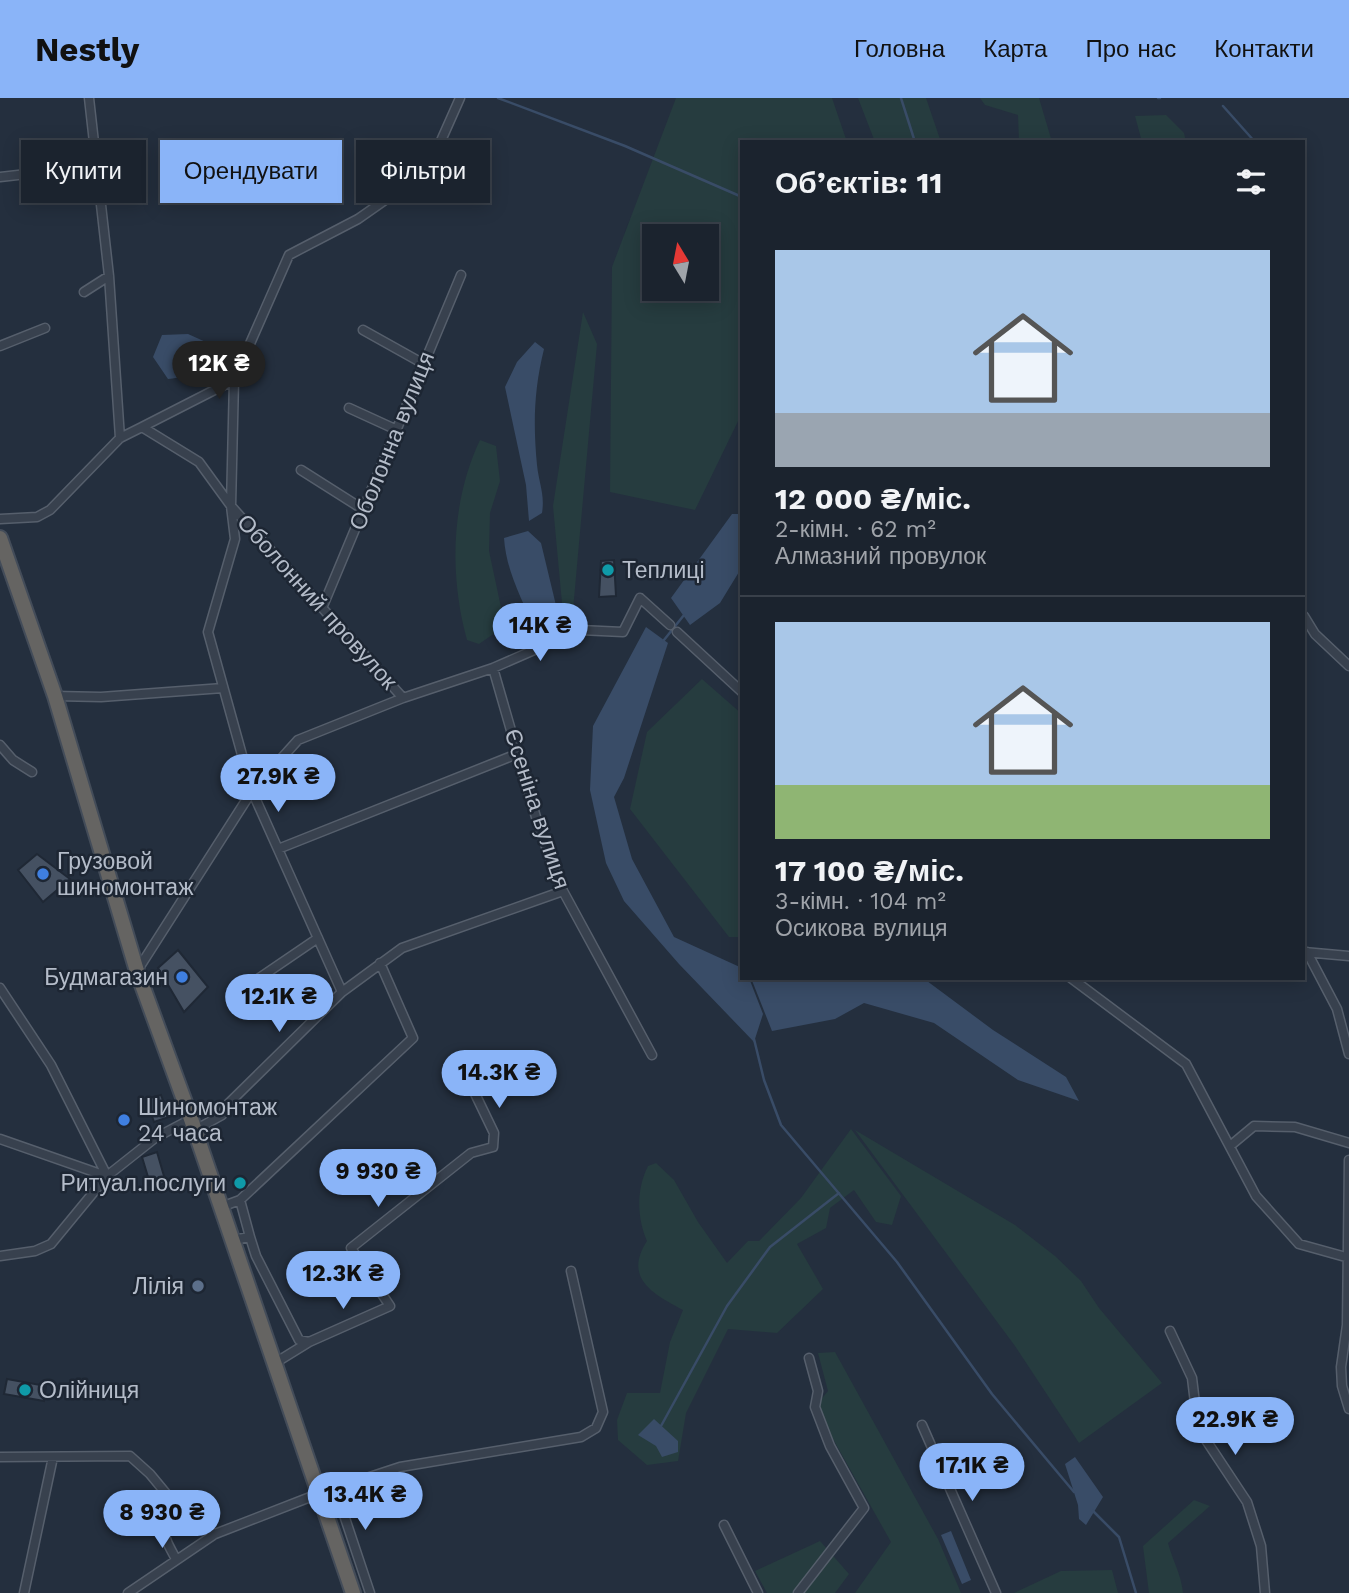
<!DOCTYPE html>
<html lang="uk">
<meta charset="utf-8">
<style>
:root{--surface:#1b232e;--page:#282f3a;--text:#f1f3f6;--muted:#a0a4aa;--line:#39404a;--accent:#8ab4f8}
body{margin:0;font-family:"Work Sans",sans-serif;background:var(--page);color:var(--text);height:100vh;display:flex;flex-direction:column;font-size:26px;white-space:nowrap}
*{box-sizing:border-box;margin:0}
p{font-size:23px;color:var(--muted)}
.icon{flex:none;width:38px;height:38px;fill:none;stroke:currentColor;stroke-width:2;stroke-linecap:round;stroke-linejoin:round}
.map{position:relative;flex:1;overflow:hidden}
.details{position:absolute;left:740px;top:42px;width:565px;height:840px;display:flex;flex-direction:column;background:var(--surface);border-radius:0px;box-shadow:0 4px 18px #0003,0 0 0 2px var(--line)}
.details>*{flex:none}
.banner{position:absolute;left:21px;top:42px;width:614px;height:63px;display:flex;gap:14px}
.needle{width:46px;rotate:350deg}
.tools{position:absolute;left:642px;top:126px;display:grid;gap:14px}
.tools a{display:grid;place-items:center;width:77px;height:77px;border-radius:0px;background:var(--surface);box-shadow:0 4px 18px #0003,0 0 0 2px var(--line);font-size:35px}
.price{position:absolute;translate:-50% -60px;padding:0 16px;border-radius:24px;background:var(--accent);color:#111;font-size:23px;line-height:46px;filter:drop-shadow(0 2px 4px #0008)}
.price::after{content:'';position:absolute;left:50%;top:42px;width:21px;height:16px;margin-left:-10px;background:inherit;clip-path:polygon(0 0,100% 0,50% 100%)}
.price.current{background:#222;color:#fff}
ul{padding:0;list-style:none}
li{display:grid;align-content:center;gap:14px;height:371px;padding:0 35px}
li+li{border-top:2px solid var(--line)}
li span{display:grid;place-items:center;height:217px;border-radius:0px;color:#555}
li>.icon{margin-inline-start:auto}
span .icon{width:126px;height:126px;fill:#fffc;stroke-width:1}
li b{font-size:30px}
h2{display:flex;justify-content:space-between;align-items:center;height:84px;padding:0 35px;font-size:30px}
.pill{padding:0 24px;border-radius:0px;background:var(--surface);box-shadow:0 4px 18px #0003,0 0 0 2px var(--line);font-size:24px;line-height:63px}
.pill.current{background:var(--accent);color:#111}
header{display:flex;align-items:center;gap:42px;box-sizing:border-box;height:98px;padding:0 35px;background:var(--accent);color:#111}
header strong{font-size:33px}
nav{display:flex;gap:38px;margin-inline-start:auto;font-size:24px}
.map>svg:first-child{display:block}
.green{fill:#263c3f;fill-rule:evenodd}
.water{fill:#394c67}
.lines{fill:none;stroke-linecap:round;stroke-linejoin:round}
.stream{stroke:#394c67;stroke-width:2.5}
.building{fill:#455162;stroke:#1f2835;stroke-width:2}
.minor-casing{stroke:#565f6c;stroke-width:11}
.trunk-casing{stroke:#434c59;stroke-width:18}
.minor{stroke:#38414e;stroke-width:8}
.trunk{stroke:#656462;stroke-width:14}
.culture-dot{fill:#0f9aa8;stroke:#1d2633;stroke-width:2.5}
.shop-dot{fill:#3f7fe0;stroke:#1d2633;stroke-width:2.5}
.service-dot{fill:#5c6f8a;stroke:#1d2633;stroke-width:2.5}
.labels{text-anchor:middle;dominant-baseline:central;stroke-width:5;stroke-linejoin:round;paint-order:stroke}
.street-label{font-size:23px;fill:#b4bcc9;stroke:#1d2633}
.poi-label{font-size:23px;fill:#b4bcc9;stroke:#1d2633;text-anchor:start}
</style>
<header>
<strong>Nestly</strong>
<nav><a>Головна</a><a>Карта</a><a>Про нас</a><a>Контакти</a></nav>
</header>
<div class="map">
<svg width="1349" height="1495" viewBox="0 0 1349 1495">
<rect width="100%" height="100%" fill="#242f3e"/>
<path class="green" d="M 676,0 L 832,0 L 847,44 L 742,44 L 742,315 L 695,412 L 610,394 L 612,169 ZM 654,138 L 707,138 L 707,191 L 654,191 Z
M 858,0 L 926,0 L 941,44 L 875,44 Z
M 980,0 L 1039,0 L 1052,44 L 1019,44 L 1018,17 L 985,7 Z
M 1166,17 L 1184,35 L 1186,44 L 1142,44 L 1135,18 Z
M 583,214 L 597,246 L 573,512 L 562,505 L 553,408 Z
M 480,342 L 496,348 L 500,383 L 490,415 L 489,453 L 505,528 L 479,546 L 467,542 C 449,477 451,403 480,342 Z
M 702,581 L 742,616 L 742,839 L 729,839 L 630,711 L 647,634 Z
M 851,1031 L 901,1098 L 892,1127 L 876,1124 L 854,1092 L 830,1110 L 826,1130 L 797,1146 L 823,1191 L 777,1235 L 728,1231 L 686,1315 L 678,1363 L 647,1367 L 618,1342 L 617,1322 L 627,1295 L 660,1295 L 670,1244 L 683,1212 C 653,1196 623,1180 647,1143 C 637,1120 636,1092 648,1068 L 656,1065 L 674,1082 L 698,1124 L 727,1165 L 748,1143 L 759,1143 L 801,1100 Z
M 855,1032 L 1015,1127 L 1055,1158 L 1081,1183 L 1099,1210 L 1162,1285 L 1079,1345 L 1015,1248 Z
M 835,1254 L 938,1441 L 961,1495 L 855,1495 L 891,1444 L 815,1309 L 828,1293 L 818,1255 Z
M 1194,1402 L 1210,1408 L 1168,1445 C 1173,1464 1181,1475 1183,1495 L 1149,1495 L 1143,1448 Z
M 820,1443 L 849,1476 L 835,1495 L 767,1495 L 755,1473 Z
M 1112,1472 L 1118,1495 L 1014,1495 L 1061,1473 Z"/>
<path class="water" d="M 188,236 L 208,245 C 200,269 194,279 168,281 L 153,259 L 162,237 Z
M 535,244 L 544,251 C 534,291 533,326 537,367 C 539,386 545,396 542,415 L 529,423 L 526,387 L 505,289 L 517,264 Z
M 732,416 L 742,416 L 742,469 L 720,505 L 690,527 L 671,500 Z
M 528,433 L 541,445 L 560,524 L 536,533 C 523,504 506,473 504,440 Z
M 646,529 L 668,545 L 624,680 L 614,699 L 632,761 L 674,839 L 742,870 L 742,880 L 749,880 L 763,916 L 754,944 L 679,866 L 624,803 L 606,765 L 590,692 L 593,628 Z
M 751,880 L 923,880 L 993,932 L 1066,979 L 1079,1003 L 1018,982 L 934,925 L 864,905 L 835,921 L 772,933 Z
M 654,1321 L 678,1343 L 678,1354 L 662,1359 L 656,1348 L 638,1337 Z
M 1075,1359 L 1103,1399 L 1086,1427 L 1079,1421 L 1078,1407 L 1065,1366 Z
M 951,1433 L 971,1482 L 962,1486 L 941,1437 Z"/>
<g class="lines">
<path class="stream" d="M 498,0 L 625,48 L 742,99
M 901,0 L 915,44
M 1158,0 L 1160,0
M 1223,8 L 1255,44
M 664,542 L 684,517
M 754,941 L 764,982 L 781,1027 L 897,1164 L 992,1296 L 1074,1394
M 661,1328 L 727,1208 L 770,1149 L 839,1095
M 1093,1413 L 1119,1439 L 1136,1495"/>
</g>
<path class="building" d="M 614,462 L 616,498 L 599,499 L 601,463 Z
M 37,756 L 70,781 L 43,804 L 18,772 Z
M 178,852 L 208,889 L 184,914 L 158,870 Z
M 161,997 L 169,1019 L 154,1024 L 146,1001 Z
M 157,1054 L 166,1085 L 151,1089 L 142,1059 Z
M 7,1281 L 46,1288 L 44,1303 L 4,1296 Z"/>
<g class="lines">
<defs>
<path id="minor" d="M 89,0 L 109,178 L 120,340
M 0,79 L 97,68
M 84,194 L 109,178
M 363,232 L 422,265
M 0,248 L 45,230
M 349,310 L 397,332
M 142,329 L 234,282
M 301,372 L 364,412
M 0,421 L 37,419 L 50,412 L 120,340 L 142,329 L 199,364 L 231,408 L 403,600
M 323,508 L 461,177
M 1304,518 L 1315,536 L 1349,568
M 677,534 L 742,594
M 493,570 L 540,733 L 563,793 L 652,957
M 55,598 L 101,599 L 223,590
M 0,647 L 13,662 L 32,674
M 278,751 L 517,656
M 1304,854 L 1349,858
M 1307,854 L 1337,911 L 1349,956
M 137,873 L 252,693 L 298,642 L 403,600 L 493,570 L 580,532 L 623,534 L 640,500 L 670,527
M 1071,880 L 1186,966 L 1256,1098 L 1299,1146 L 1349,1160
M 252,885 L 318,840
M 0,890 L 51,967 L 107,1078
M 342,894 L 252,693 L 208,534 L 235,441 L 231,408 L 234,282 L 289,157 L 358,121 L 428,72 L 460,0
M 195,1032 L 222,1017 L 227,1007 L 342,894 L 402,850 L 563,793
M 0,1041 L 106,1078
M 1230,1048 L 1254,1028 L 1295,1029 L 1349,1045
M 1349,1062 L 1347,1227 L 1341,1269 L 1342,1288 L 1349,1311
M 240,1102 L 250,1139
M 221,1109 L 240,1102 L 413,940 L 380,865
M 232,1142 L 250,1139 L 256,1158 L 299,1242 L 309,1244
M 0,1158 L 35,1153 L 51,1146 L 107,1078 L 155,1040 L 191,1021
M 1170,1233 L 1192,1280 L 1198,1330 L 1247,1404 L 1261,1448 L 1265,1495
M 275,1265 L 309,1244 L 390,1208 L 351,1150 L 471,1055 L 493,1049 L 494,1035 L 468,981
M 922,1327 L 996,1495
M 0,1359 L 130,1358 L 150,1376 L 188,1422 L 215,1436 L 318,1396 L 400,1369 L 581,1339 L 596,1330 L 603,1314 L 571,1173
M 330,1392 L 343,1414 L 370,1495
M 175,1406 C 161,1433 161,1434 176,1461
M 724,1427 L 758,1495
M 24,1495 L 53,1359
M 128,1495 L 215,1436
M 798,1495 L 864,1410 L 830,1348 L 815,1309 L 818,1293 L 809,1260"/>
<path id="trunk" d="M 0,440 L 55,598 L 137,873 L 191,1021 L 353,1495"/>
</defs>
<use href="#minor" class="minor-casing"/>
<use href="#trunk" class="trunk-casing"/>
<use href="#minor" class="minor"/>
<use href="#trunk" class="trunk"/>
</g>
<g class="culture-dot">
<circle cx="608" cy="472" r="7"/>
<circle cx="240" cy="1085" r="7"/>
<circle cx="25" cy="1292" r="7"/>
</g>
<g class="shop-dot">
<circle cx="43" cy="776" r="7"/>
<circle cx="182" cy="879" r="7"/>
<circle cx="124" cy="1022" r="7"/>
</g>
<circle class="service-dot" cx="198" cy="1188" r="7"/>
<g class="labels">
<g class="street-label">
<text transform="translate(392 343) rotate(-68)">Оболонна вулиця</text>
<text transform="translate(317 504) rotate(48)">Оболонний провулок</text>
<text transform="translate(537 711) rotate(72)">Єсеніна вулиця</text>
</g>
<g class="poi-label">
<text x="622" y="472">Теплиці</text>
<text x="57" y="763">Грузовой<tspan x="57" dy="26">шиномонтаж</tspan></text>
<text x="168" y="879" text-anchor="end">Будмагазин</text>
<text x="138" y="1009">Шиномонтаж<tspan x="138" dy="26">24 часа</tspan></text>
<text x="226" y="1085" text-anchor="end">Ритуал.послуги</text>
<text x="184" y="1188" text-anchor="end">Лілія</text>
<text x="39" y="1292">Олійниця</text>
</g>
</g>
</svg>
<div class="tools">
<a><svg class="needle" viewBox="-14 -14 28 28"><path d="M0-13l5 13h-10z" fill="#e53935"/><path d="M0 13l5-13h-10z" fill="#a0a4aa"/></svg></a>
</div>
<b class="price current" style="left:219px;top:303px">12K ₴</b>
<b class="price" style="left:540px;top:565px">14K ₴</b>
<b class="price" style="left:278px;top:716px">27.9K ₴</b>
<b class="price" style="left:279px;top:936px">12.1K ₴</b>
<b class="price" style="left:499px;top:1012px">14.3K ₴</b>
<b class="price" style="left:378px;top:1111px">9 930 ₴</b>
<b class="price" style="left:343px;top:1213px">12.3K ₴</b>
<b class="price" style="left:1235px;top:1359px">22.9K ₴</b>
<b class="price" style="left:972px;top:1405px">17.1K ₴</b>
<b class="price" style="left:365px;top:1434px">13.4K ₴</b>
<b class="price" style="left:162px;top:1452px">8 930 ₴</b>
<div class="banner">
<a class="pill">Купити</a>
<a class="pill current">Орендувати</a>
<a class="pill">Фільтри</a>
</div>
<section class="details">
<h2>Об’єктів: 11<svg class="icon" aria-label="filters" viewBox="0 0 24 24"><path d="M4 7h16M4 17h16"/><circle cx="9" cy="7" r="2"/><circle cx="15" cy="17" r="2"/></svg></h2>
<ul>
<li><span style="background:linear-gradient(#a9c7e8 75%,#9aa5b1 0)"><svg class="icon" aria-label="home" viewBox="0 0 24 24"><path d="M3 11l9-7 9 7M6 9v11h12V9"/></svg></span><div><b>12 000 ₴/міс.</b><p>2-кімн. · 62 m²</p><p>Алмазний провулок</p></div></li>
<li><span style="background:linear-gradient(#a9c7e8 75%,#8fb573 0)"><svg class="icon" aria-label="home" viewBox="0 0 24 24"><path d="M3 11l9-7 9 7M6 9v11h12V9"/></svg></span><div><b>17 100 ₴/міс.</b><p>3-кімн. · 104 m²</p><p>Осикова вулиця</p></div></li>
</ul>
</section>
</div>
